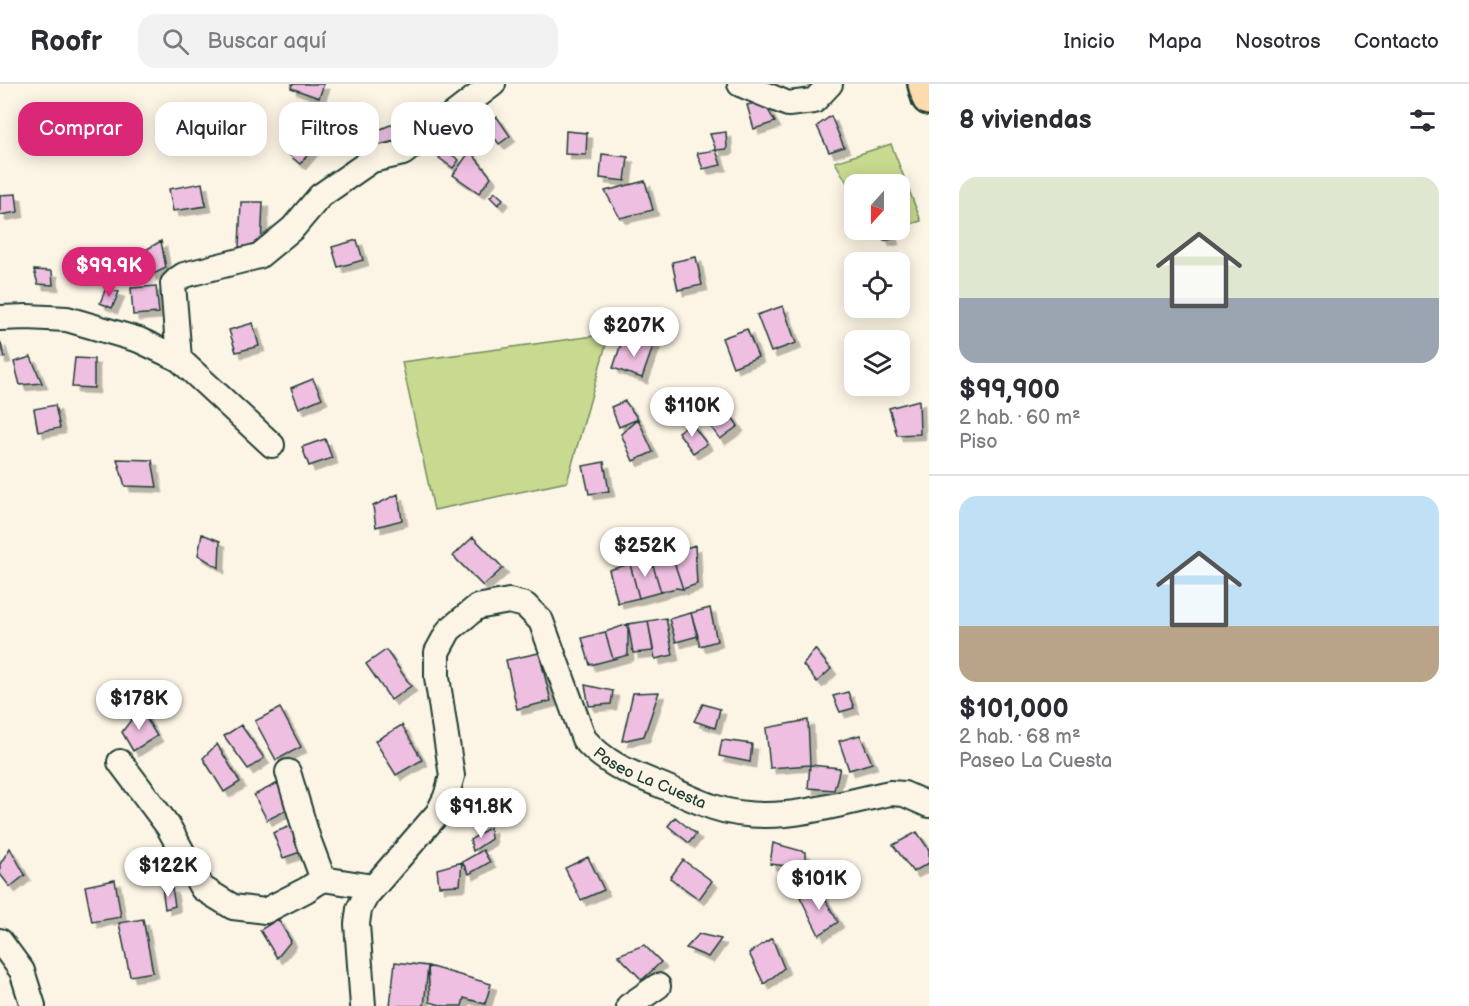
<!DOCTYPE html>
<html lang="es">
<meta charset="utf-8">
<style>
:root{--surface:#fff;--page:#f2f2f3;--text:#2b2b33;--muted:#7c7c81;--line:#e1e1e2;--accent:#db2777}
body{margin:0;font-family:"Balsamiq Sans",sans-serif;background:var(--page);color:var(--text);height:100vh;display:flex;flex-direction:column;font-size:22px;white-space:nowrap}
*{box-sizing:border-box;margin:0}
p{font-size:20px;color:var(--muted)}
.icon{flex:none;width:33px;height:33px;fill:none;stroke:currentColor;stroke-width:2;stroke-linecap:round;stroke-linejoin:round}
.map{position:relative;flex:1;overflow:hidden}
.panel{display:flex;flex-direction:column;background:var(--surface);width:540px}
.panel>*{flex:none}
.banner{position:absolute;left:18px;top:18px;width:570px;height:54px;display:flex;gap:12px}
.needle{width:39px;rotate:201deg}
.controls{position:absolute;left:844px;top:90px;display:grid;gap:12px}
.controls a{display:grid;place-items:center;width:66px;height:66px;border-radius:12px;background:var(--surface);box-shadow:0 3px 15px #0003;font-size:30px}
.price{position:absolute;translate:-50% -51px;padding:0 14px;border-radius:21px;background:#fff;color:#222;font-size:20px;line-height:39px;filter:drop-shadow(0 2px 3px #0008)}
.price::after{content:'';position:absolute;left:50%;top:36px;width:18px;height:14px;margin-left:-9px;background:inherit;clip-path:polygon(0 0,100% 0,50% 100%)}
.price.selected{background:var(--accent);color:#fff}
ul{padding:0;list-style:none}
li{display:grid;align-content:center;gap:12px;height:318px;padding:0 30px}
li+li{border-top:2px solid var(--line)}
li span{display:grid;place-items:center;height:186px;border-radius:18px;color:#555}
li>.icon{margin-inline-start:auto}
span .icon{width:108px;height:108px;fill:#fffc;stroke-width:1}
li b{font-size:26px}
h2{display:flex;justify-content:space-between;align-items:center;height:72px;padding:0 30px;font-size:26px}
.tag{padding:0 21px;border-radius:18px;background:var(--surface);box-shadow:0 3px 15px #0003;font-size:21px;line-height:54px}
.tag.selected{background:var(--accent);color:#fff}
header{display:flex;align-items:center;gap:36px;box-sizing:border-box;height:84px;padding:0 30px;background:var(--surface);border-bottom:2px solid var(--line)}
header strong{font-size:28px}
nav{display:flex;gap:33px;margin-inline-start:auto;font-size:21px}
.search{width:420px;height:54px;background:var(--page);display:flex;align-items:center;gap:15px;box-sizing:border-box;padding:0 21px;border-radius:18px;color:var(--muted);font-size:22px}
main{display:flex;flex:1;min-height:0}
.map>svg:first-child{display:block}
.green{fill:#c7da8f;stroke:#738c62;stroke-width:1.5}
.building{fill:#eebfe1;stroke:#1f3d34;stroke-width:1.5;filter:url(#shadow)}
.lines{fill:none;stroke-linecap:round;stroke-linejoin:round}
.minor-casing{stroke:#1f3d34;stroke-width:28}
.trunk-casing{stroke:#1f3d34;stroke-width:38}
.minor{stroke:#fcf5e5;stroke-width:24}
.trunk{stroke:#fcdcac;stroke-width:33}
.labels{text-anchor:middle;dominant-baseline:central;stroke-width:6;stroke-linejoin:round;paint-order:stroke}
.street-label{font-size:16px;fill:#1f3d34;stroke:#fcf5e5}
</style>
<header>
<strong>Roofr</strong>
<div class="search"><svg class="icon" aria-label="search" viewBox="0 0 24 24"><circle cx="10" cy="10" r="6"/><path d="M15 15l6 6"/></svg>Buscar aquí</div>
<nav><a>Inicio</a><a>Mapa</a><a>Nosotros</a><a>Contacto</a></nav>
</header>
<main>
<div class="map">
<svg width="929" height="922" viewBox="0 0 929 922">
<defs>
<filter id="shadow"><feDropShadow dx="5.5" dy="5.5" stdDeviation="0" flood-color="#0004"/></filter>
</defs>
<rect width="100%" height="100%" fill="#fcf5e5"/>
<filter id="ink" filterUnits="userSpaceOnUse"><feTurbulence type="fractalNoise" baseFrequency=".0167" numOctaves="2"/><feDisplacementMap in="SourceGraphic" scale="12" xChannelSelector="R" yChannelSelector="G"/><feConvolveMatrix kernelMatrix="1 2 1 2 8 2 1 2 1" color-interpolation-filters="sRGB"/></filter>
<g filter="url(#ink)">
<path class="green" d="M 891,60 L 921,137 L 900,143 L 900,100 L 883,100 L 881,95 L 866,100 L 855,100 L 855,105 L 851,106 L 835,78 Z
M 609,250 L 567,398 L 434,426 L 402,278 Z"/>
<path class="building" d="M 292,0 L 324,0 L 319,14 L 291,4 Z
M 763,17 L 775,38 L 754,45 L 747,21 Z
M 422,27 L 433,44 L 417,54 L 407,37 Z
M 831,32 L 844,63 L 829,68 L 817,42 Z
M 497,33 L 510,52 L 499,60 L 485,41 Z
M 400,37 L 406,52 L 377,64 L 371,49 Z
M 566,47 L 587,49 L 586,71 L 565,70 Z
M 726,48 L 727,65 L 716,66 L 710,50 Z
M 304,49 L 317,60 L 300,80 L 287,69 Z
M 716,66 L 721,81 L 703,85 L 697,69 Z
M 470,67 L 491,93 L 479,109 L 453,91 Z
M 448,68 L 459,76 L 453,84 L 439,74 Z
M 602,70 L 628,73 L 625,97 L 600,94 Z
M 645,97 L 653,126 L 620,134 L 605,107 Z
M 202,99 L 206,122 L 173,127 L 169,105 Z
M 495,108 L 503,115 L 498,121 L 490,113 Z
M 16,110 L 18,128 L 0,131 L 0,111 Z
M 241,118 L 263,118 L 261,164 L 239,163 Z
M 880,146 L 890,146 L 893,155 L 884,157 Z
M 357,156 L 363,176 L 338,183 L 332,163 Z
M 161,157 L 166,184 L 151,191 L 142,168 Z
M 696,173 L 702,201 L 678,206 L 672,178 Z
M 34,186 L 52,187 L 53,201 L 38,200 Z
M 156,202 L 159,229 L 133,231 L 131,204 Z
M 106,204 L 119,208 L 112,224 L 100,219 Z
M 783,222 L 796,259 L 771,268 L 757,231 Z
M 253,239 L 259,262 L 236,268 L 229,246 Z
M 747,245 L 758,273 L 733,283 L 722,254 Z
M 0,257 L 5,273 L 0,274 Z
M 655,257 L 642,294 L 613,284 L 621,260 Z
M 31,273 L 42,299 L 20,301 L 14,278 Z
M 75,274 L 94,275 L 94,304 L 72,303 Z
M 313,295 L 322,314 L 299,324 L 291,304 Z
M 919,316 L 920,350 L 897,351 L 889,324 Z
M 625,317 L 638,335 L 619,343 L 611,323 Z
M 55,321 L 60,344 L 38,348 L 34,325 Z
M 731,331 L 738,342 L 720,355 L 705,335 Z
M 638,335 L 653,368 L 633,377 L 621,350 Z
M 691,339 L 707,360 L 693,369 L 678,348 Z
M 325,355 L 332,374 L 309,382 L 302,363 Z
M 117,375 L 152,376 L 157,403 L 125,402 Z
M 604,378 L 609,407 L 589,410 L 583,382 Z
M 398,410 L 402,436 L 376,443 L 373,422 Z
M 202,450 L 220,457 L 219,484 L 198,471 Z
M 473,453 L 503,484 L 483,502 L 453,472 Z
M 695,461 L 697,500 L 683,505 L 671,469 Z
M 671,469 L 683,505 L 676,504 L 661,508 L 651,475 Z
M 651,475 L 661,508 L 639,514 L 630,480 Z
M 630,480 L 639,514 L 618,519 L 609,486 Z
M 710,524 L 717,557 L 700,562 L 691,529 Z
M 691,529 L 698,552 L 676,558 L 669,535 Z
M 666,534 L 673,571 L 655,575 L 648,537 Z
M 648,537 L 653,567 L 633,569 L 628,540 Z
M 628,540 L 628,571 L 613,575 L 605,548 Z
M 605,548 L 613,575 L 590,581 L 582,554 Z
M 815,565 L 831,585 L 817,598 L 803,581 Z
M 386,566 L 411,602 L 391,616 L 366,580 Z
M 539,569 L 551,617 L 517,625 L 506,576 Z
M 585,601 L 613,607 L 611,620 L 589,622 Z
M 659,608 L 644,652 L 622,657 L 633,609 Z
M 848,608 L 854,624 L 840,628 L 833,612 Z
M 703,620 L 720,625 L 715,644 L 694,637 Z
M 140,624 L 157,652 L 133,667 L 122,648 Z
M 280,624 L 301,663 L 276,676 L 255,637 Z
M 808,636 L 810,681 L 770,684 L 766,644 Z
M 241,641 L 264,674 L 248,685 L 224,652 Z
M 402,641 L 422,676 L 396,691 L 375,657 Z
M 860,651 L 872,679 L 849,686 L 839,657 Z
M 722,656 L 752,660 L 750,678 L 719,672 Z
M 217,660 L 240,698 L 224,708 L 203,674 Z
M 810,681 L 840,684 L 834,706 L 808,704 Z
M 278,699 L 291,724 L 267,736 L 254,711 Z
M 675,733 L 696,750 L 689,759 L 668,742 Z
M 293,741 L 303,767 L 283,774 L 273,749 Z
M 490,743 L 491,755 L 473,767 L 470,756 Z
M 917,748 L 929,766 L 929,779 L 913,788 L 893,761 Z
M 773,759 L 805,768 L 805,784 L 770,780 Z
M 10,764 L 25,791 L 10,803 L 0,790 L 0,780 Z
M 483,766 L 490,778 L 469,790 L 462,778 Z
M 588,773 L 604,806 L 581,816 L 565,784 Z
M 683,776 L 712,797 L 699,815 L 670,794 Z
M 462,778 L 460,801 L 439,802 L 437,785 Z
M 115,796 L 121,833 L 92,838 L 85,802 Z
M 162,803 L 172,804 L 175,822 L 165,825 Z
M 819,805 L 838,838 L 819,851 L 800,813 Z
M 143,835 L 153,888 L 130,892 L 119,839 Z
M 278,835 L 291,857 L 277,874 L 260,846 Z
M 699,850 L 721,855 L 708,873 L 686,864 Z
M 772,854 L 784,884 L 764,900 L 749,869 Z
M 644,861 L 661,878 L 642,896 L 618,871 Z
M 395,878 L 428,882 L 424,922 L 390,922 Z
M 428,882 L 491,900 L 485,920 L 464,914 L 462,922 L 444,922 L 430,918 Z"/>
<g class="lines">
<defs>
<g id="minor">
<path d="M 740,0 L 788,20 L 814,17 L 830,0"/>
<path d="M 0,234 L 27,233 L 67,235 L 139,256 L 179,275 L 173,200 L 178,195 L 184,191 L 259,172 L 293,144 L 320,112 L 372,76 L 403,69 L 493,0"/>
<path d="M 179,275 L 272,361"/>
<path d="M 120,678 L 168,742 L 202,804 L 233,823 L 265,827 L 306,806 L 323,795 L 373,803"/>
<path d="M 288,688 L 308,755 L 323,795"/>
<path d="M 0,857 L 22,887 L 33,922"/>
<path id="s1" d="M 363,922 L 357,840 L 359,825 L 366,812 L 438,729 L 446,713 L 452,692 L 437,593 L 437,568 L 449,546 L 477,523 L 509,517 L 525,521 L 541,537 L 584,655 C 606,680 628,688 658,700 C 676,707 695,717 713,723 C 772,743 832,721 890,709 L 904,710 L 929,721"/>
<path d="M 629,922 L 658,902"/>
</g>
<path id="trunk" d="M 925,0 L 929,14"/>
</defs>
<use href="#minor" class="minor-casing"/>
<use href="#trunk" class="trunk-casing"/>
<use href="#minor" class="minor"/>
<use href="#trunk" class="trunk"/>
</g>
</g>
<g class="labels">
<g class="street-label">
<text stroke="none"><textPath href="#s1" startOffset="723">Paseo La Cuesta</textPath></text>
</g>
</g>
</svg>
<div class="controls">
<a><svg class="needle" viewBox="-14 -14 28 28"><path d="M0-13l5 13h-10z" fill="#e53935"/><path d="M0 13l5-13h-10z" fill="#7c7c81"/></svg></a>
<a><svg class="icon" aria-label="locate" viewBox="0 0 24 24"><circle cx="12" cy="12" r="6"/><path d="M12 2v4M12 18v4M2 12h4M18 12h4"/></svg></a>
<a><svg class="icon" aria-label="layers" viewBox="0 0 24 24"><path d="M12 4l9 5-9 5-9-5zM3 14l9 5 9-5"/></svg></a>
</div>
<b class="price selected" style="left:109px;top:214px">$99.9K</b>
<b class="price" style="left:634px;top:274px">$207K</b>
<b class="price" style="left:692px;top:354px">$110K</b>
<b class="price" style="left:645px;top:494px">$252K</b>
<b class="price" style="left:139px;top:647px">$178K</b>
<b class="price" style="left:481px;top:755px">$91.8K</b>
<b class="price" style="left:168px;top:814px">$122K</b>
<b class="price" style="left:819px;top:827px">$101K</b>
<div class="banner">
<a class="tag selected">Comprar</a>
<a class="tag">Alquilar</a>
<a class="tag">Filtros</a>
<a class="tag">Nuevo</a>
</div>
</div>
<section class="panel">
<h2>8 viviendas<svg class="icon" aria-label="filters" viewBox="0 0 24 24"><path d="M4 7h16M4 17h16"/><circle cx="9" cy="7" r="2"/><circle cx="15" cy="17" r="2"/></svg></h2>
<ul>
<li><span style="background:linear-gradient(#dfe7d0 65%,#9aa5b1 0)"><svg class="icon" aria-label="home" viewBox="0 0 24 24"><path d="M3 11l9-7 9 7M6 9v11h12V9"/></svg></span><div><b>$99,900</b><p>2 hab. · 60 m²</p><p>Piso</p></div></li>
<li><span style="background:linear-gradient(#bfe0f5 70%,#b9a48a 0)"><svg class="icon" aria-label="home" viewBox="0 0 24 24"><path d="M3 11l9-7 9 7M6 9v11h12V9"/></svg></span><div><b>$101,000</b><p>2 hab. · 68 m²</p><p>Paseo La Cuesta</p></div></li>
</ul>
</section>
</main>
